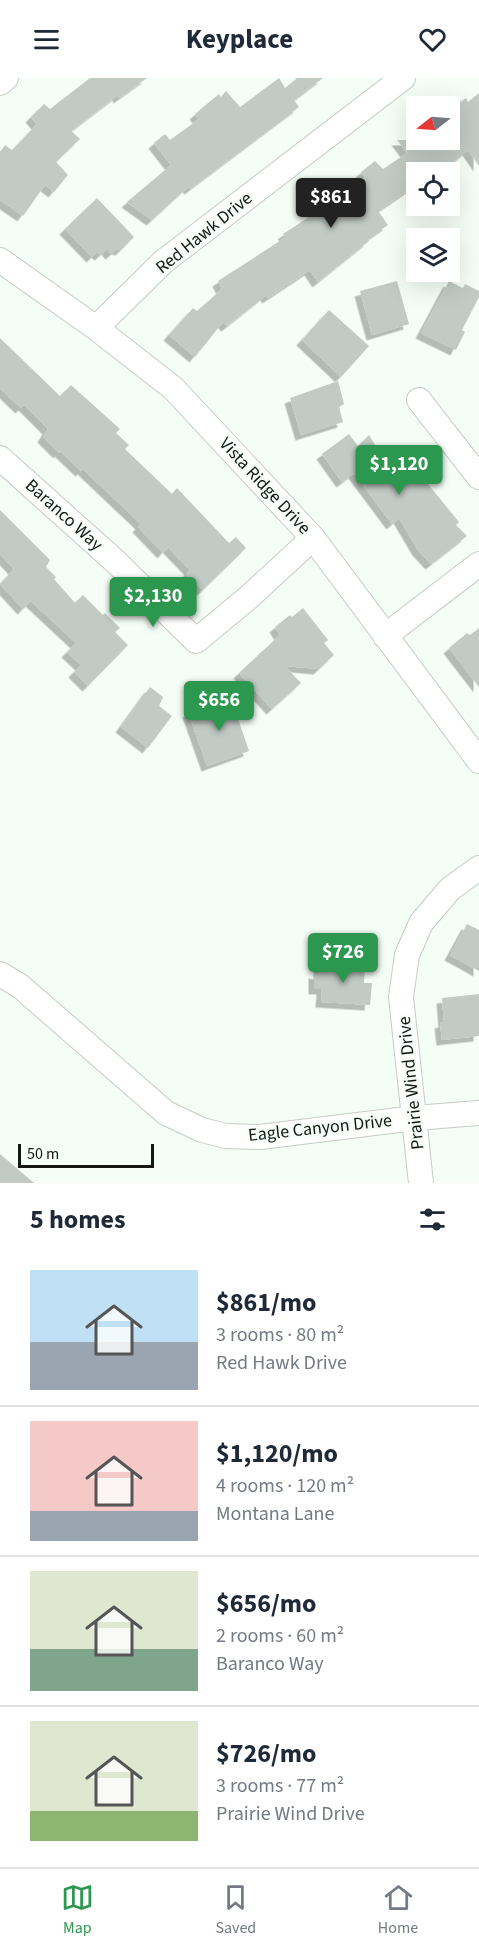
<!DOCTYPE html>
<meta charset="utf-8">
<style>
:root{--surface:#fff;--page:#f2f2f3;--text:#1f2937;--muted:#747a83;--line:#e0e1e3;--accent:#2b974f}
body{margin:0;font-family:"Source Sans 3",sans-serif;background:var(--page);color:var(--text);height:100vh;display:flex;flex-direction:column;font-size:22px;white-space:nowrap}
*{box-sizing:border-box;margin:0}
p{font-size:20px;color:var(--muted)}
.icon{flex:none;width:33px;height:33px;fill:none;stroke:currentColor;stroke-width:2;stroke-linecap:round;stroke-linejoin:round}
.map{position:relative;height:1105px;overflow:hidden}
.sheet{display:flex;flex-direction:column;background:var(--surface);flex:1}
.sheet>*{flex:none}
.needle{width:39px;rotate:253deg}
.controls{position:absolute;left:406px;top:18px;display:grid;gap:12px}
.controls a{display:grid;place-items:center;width:54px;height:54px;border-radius:0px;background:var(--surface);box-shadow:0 6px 24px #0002;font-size:30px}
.scale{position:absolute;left:18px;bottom:15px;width:136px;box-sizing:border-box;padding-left:6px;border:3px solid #141714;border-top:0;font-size:16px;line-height:21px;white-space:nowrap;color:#141714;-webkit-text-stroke:4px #f5fdf7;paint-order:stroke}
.price{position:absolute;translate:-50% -51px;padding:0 14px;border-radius:6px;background:var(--accent);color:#fff;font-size:20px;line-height:39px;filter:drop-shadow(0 2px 3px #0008)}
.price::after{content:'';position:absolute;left:50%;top:36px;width:18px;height:14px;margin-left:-9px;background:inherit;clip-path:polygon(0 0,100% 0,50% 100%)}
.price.active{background:#222;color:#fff}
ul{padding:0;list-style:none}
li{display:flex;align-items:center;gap:18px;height:150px;padding:0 30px}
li+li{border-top:2px solid var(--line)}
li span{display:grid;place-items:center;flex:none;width:168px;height:120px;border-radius:0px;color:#555}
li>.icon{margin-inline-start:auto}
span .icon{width:72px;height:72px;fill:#fffc;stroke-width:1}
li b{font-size:26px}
h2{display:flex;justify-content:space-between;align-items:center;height:72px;padding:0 30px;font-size:26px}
header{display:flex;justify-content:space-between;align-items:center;height:78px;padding:0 30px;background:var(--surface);font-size:27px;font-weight:700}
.menu{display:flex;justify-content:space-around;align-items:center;height:84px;border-top:2px solid var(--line);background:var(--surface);font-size:16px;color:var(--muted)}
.menu a{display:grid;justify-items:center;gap:3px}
.menu .active{color:var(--accent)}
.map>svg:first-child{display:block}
.building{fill:#c2cac4;filter:url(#shadow)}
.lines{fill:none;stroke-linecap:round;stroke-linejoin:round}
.minor-casing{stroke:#c4ccc5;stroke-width:26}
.minor{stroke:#fff;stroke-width:24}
.labels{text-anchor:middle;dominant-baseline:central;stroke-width:4.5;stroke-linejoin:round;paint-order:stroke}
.street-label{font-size:18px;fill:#141714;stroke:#f5fdf7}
</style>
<header><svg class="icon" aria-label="menu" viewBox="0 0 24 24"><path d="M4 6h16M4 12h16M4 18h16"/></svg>Keyplace<svg class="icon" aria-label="heart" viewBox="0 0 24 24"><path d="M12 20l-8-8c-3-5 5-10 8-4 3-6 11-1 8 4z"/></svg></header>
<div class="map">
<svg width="479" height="1105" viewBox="0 0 479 1105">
<defs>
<filter id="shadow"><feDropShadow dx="-5.5" dy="5.5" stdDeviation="0" flood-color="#0004"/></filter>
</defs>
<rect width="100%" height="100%" fill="#f5fdf7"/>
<path class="building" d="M 90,0 L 147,0 L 119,20 L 118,17 L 71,53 L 80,61 L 56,84 L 68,97 L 54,114 L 45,107 L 23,138 L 0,122 L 0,74 L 5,67 L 12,72 L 24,60 L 37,46 L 31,39 L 44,26 L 50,31 Z
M 279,0 L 285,10 L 297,0 L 323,0 L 294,22 L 299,29 L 190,111 L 188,109 L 152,142 L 127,124 L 171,87 L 154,65 L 165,56 L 170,62 L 199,41 L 195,36 L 219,16 L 221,19 L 226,13 L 240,29 Z
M 479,15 L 479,88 L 468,72 L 441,94 L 438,91 L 432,94 L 408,94 L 416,107 L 378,133 L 388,147 L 368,161 L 369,163 L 318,204 L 310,192 L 268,220 L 266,217 L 227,248 L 223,244 L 195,279 L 169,257 L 193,230 L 197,233 L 222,211 L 218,203 L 286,159 L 283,156 L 326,128 L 324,125 L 339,112 L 342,115 L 365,99 L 361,94 L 375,83 L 383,91 L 407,75 L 397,62 L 406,62 L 417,53 L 417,62 L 450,62 L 450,31 L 466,20 L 468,24 Z
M 97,120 L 134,159 L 121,172 L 117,171 L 111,176 L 107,171 L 100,177 L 97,174 L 92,179 L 65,151 Z
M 397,203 L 409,246 L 372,257 L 360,213 Z
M 449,203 L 463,210 L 465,206 L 479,213 L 479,219 L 462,252 L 465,254 L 456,272 L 421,255 Z
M 329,232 L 369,268 L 341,299 L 302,262 Z
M 0,260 L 60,318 L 71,307 L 120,351 L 116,355 L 129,367 L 125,371 L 172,416 L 177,410 L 229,465 L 236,459 L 246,470 L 203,512 L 186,497 L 190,492 L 168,469 L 163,475 L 138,449 L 141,446 L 83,391 L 81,393 L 60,373 L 59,375 L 43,359 L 48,351 L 24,327 L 21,330 L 0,310 Z
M 338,303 L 344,326 L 339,329 L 343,344 L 301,357 L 290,320 Z
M 349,356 L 358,368 L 369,357 L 393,396 L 404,387 L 413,399 L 419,395 L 459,444 L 456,447 L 467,458 L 431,486 L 418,472 L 399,440 L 392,446 L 354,395 L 342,404 L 322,376 Z
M 0,432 L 50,482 L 46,489 L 56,499 L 54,501 L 75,525 L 83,517 L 103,537 L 105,535 L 120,550 L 115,554 L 128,567 L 88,608 L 74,594 L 81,587 L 67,574 L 76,565 L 31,523 L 23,531 L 0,506 L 14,491 L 0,476 Z
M 303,530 L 328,562 L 324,565 L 334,577 L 319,591 L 285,588 L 301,605 L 272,631 L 239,595 L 280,557 L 275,549 L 290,537 L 292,539 Z
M 479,550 L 479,609 L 449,570 L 467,555 L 470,557 Z
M 150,609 L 163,619 L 159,628 L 172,638 L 148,670 L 121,649 Z
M 232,623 L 249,673 L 207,688 L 188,634 L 216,625 L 217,628 Z
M 467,846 L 479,852 L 479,893 L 450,877 Z
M 329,885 L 365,887 L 364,905 L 372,905 L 370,927 L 321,924 L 322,911 L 314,911 L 314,895 L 319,896 L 319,886 Z
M 479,916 L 479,958 L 442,962 L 440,945 L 444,944 L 442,920 Z
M 0,1076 L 34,1105 L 0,1105 Z"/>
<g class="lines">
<defs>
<path id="minor" d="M 0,5 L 6,0
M 0,182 L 96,250 L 173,310 L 313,460 L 479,683
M 96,250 L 163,184 L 403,0
M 419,322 L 479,399
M 0,380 L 116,484 L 196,563 L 249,519 L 313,460
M 385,558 L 479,486
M 0,896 L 20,908 L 166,1035 L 202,1052 L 226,1058 L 260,1059 L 415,1040 L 479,1035
M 421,1105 L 401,919 L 407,877 L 421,845 L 450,811 L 479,790"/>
</defs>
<use href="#minor" class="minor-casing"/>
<use href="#minor" class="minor"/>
</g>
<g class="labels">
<g class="street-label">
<text transform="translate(204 155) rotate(-39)">Red Hawk Drive</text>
<text transform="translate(265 408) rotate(47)">Vista Ridge Drive</text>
<text transform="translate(64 437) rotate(42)">Baranco Way</text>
<text transform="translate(411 1005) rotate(-96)">Prairie Wind Drive</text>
<text transform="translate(320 1050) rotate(-6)">Eagle Canyon Drive</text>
</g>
</g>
</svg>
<div class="controls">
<a><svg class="needle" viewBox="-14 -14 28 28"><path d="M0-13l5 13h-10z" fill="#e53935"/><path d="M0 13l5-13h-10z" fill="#747a83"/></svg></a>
<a><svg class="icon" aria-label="locate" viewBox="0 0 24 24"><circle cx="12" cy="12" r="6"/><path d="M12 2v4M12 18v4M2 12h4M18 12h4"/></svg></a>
<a><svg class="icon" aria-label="layers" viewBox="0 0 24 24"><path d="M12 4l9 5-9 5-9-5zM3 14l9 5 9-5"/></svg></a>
</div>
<div class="scale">50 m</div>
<b class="price active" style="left:331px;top:151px">$861</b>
<b class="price" style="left:399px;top:418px">$1,120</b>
<b class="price" style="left:153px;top:550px">$2,130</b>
<b class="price" style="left:219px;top:654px">$656</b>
<b class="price" style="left:343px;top:906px">$726</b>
</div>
<section class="sheet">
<h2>5 homes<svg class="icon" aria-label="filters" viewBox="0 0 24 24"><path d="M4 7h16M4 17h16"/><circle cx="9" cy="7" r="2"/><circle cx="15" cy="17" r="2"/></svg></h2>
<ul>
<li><span style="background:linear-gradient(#bfe0f5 60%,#9aa5b1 0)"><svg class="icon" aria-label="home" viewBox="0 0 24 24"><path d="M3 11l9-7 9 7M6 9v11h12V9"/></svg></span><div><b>$861/mo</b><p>3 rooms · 80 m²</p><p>Red Hawk Drive</p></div></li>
<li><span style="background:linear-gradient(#f6c9c9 75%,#9aa5b1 0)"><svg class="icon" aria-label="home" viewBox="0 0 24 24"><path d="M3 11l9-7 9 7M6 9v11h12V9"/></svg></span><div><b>$1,120/mo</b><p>4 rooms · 120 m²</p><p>Montana Lane</p></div></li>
<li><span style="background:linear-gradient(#dfe7d0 65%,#7fa58c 0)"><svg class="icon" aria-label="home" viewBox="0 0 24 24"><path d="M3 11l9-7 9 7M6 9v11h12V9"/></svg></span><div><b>$656/mo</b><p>2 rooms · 60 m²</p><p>Baranco Way</p></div></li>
<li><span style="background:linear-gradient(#dfe7d0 75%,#8fb573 0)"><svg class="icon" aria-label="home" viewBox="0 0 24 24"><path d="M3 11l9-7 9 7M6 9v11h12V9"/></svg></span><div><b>$726/mo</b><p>3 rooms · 77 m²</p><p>Prairie Wind Drive</p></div></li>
</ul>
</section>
<nav class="menu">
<a class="active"><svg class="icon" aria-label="map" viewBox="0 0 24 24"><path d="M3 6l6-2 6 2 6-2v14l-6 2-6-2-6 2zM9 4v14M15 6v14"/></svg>Map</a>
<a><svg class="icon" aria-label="saved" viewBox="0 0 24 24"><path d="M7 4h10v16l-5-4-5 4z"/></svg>Saved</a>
<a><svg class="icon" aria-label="home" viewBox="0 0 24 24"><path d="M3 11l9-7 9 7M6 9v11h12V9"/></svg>Home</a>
</nav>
